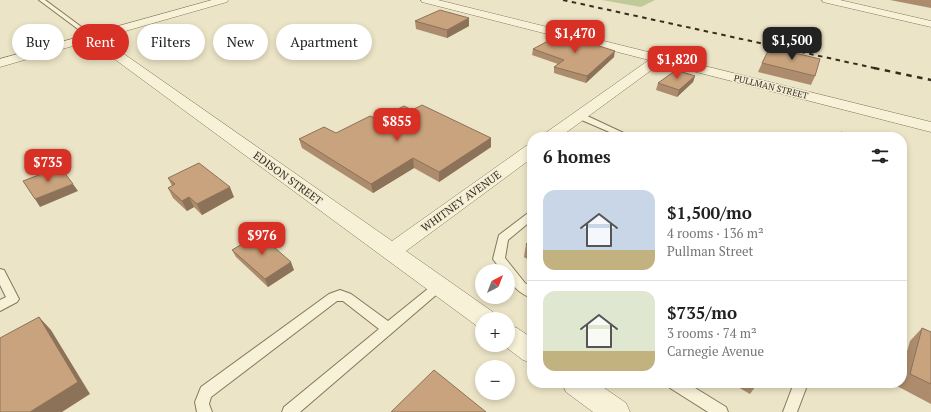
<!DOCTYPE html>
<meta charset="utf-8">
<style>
:root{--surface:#fff;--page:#f6f6f6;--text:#222;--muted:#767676;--line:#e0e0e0;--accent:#d93025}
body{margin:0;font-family:"PT Serif",serif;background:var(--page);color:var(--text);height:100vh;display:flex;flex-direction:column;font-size:15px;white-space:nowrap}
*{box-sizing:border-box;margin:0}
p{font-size:13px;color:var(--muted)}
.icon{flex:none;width:22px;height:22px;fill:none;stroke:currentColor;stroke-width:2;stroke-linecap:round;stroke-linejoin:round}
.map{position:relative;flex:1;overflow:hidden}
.sheet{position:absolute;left:527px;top:132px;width:380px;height:256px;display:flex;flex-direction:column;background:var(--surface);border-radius:16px;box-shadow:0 2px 6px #0003}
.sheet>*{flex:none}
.hud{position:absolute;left:12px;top:24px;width:380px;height:36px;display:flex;gap:8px}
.needle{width:26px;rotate:42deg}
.controls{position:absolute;left:475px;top:264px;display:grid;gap:8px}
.controls a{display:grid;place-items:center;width:40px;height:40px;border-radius:50%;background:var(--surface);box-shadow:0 2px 6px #0003;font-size:20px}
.price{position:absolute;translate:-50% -34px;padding:0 9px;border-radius:8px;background:var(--accent);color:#fff;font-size:13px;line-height:26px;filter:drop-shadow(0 1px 2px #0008)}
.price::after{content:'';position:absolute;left:50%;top:24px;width:12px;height:9px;margin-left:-6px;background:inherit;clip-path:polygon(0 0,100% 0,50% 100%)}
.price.on{background:#222;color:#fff}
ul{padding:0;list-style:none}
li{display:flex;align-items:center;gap:12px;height:100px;padding:0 16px}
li+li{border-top:1px solid var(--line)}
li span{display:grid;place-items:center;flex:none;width:112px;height:80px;border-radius:12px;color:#555}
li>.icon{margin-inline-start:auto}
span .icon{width:48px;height:48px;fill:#fffc;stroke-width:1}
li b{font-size:17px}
h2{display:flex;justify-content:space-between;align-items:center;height:48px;padding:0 16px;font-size:17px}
.chip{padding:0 14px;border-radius:18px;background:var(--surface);box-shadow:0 2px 6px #0003;font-size:14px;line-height:36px}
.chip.on{background:var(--accent);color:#fff}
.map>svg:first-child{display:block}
.green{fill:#c0c99a}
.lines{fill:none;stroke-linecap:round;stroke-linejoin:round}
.lane-casing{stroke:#86765c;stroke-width:2}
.street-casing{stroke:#86765c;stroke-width:1}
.lane{fill:#f7f1d8;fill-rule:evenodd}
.street{fill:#f7f1d8;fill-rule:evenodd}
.rail-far1{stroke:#372d1f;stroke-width:2;stroke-dasharray:4.5 4.5;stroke-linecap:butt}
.rail{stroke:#372d1f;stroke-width:2.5;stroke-dasharray:5.5 5.5;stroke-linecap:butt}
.wall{fill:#ac8c6c}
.shaded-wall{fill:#8c7258}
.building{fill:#c8a37d;stroke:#8c7258}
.labels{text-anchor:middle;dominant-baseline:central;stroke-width:3;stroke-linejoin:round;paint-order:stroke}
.far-street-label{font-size:9px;fill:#372d1f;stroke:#f4edd5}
.street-label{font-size:11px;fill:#372d1f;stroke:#f4edd5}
</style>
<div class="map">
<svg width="931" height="412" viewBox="0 0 931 412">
<rect width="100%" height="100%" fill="#ece4c6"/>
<path class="green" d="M 602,0 L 655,0 L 641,7 Z"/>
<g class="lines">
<defs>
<path id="lane" d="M 39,0 L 45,0 L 95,37 L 90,38 Z
M 577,114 L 583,114 L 630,136 L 621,137 L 577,118 Z
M 532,212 L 532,220 L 508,240 L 505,258 L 525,283 L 532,287 L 532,298 C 520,294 508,284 508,271 L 502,271 L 493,259 L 499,235 L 528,213 Z
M 0,269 L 4,270 L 19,299 L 17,302 L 0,311 L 0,300 L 6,297 L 0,285 Z
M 439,281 L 443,283 L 445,286 L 443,289 L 300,412 L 282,412 L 284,407 L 379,329 L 343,301 L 337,301 L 211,397 L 209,404 L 212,412 L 197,412 L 195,402 L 201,387 L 329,294 L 340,290 L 351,294 L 388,321 L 435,283 Z
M 668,383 L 687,383 L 726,407 L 728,412 L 708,412 L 670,388 Z
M 794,383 L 808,383 L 797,412 L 783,412 Z"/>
<path id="street" d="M 212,0 L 228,0 L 227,2 L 101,38 L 392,241 L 526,146 L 532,145 L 532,158 L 406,251 L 493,312 L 497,319 L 482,319 L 482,328 L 477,326 L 90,41 L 0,67 L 0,59 Z
M 421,0 L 438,0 L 931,122 L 931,132 L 661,63 L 560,137 L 542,137 L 544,134 L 649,60 L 422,2 Z
M 822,0 L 840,0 L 931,21 L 931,27 L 823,2 Z
M 508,325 L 517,328 L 532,338 L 532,363 L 523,360 L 503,345 L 508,345 Z
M 562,383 L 597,383 L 626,403 L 630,412 L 593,412 L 566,392 Z"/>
</defs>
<use href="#lane" class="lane-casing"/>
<use href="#street" class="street-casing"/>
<use href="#lane" class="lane"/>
<use href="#street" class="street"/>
<path class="rail-far1" d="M 563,0 L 879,69"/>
<path class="rail" d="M 874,68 L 931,80"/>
</g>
<path class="wall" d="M 890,0 L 931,0 L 931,8 Z
M 469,18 L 469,26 L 447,38 L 416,29 L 415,21 Z
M 533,49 L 614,57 L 586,83 L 554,73 L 554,67 L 558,64 L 532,55 Z
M 762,63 L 815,76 L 811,85 L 758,72 Z
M 695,76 L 693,82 L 677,97 L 656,90 L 658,83 Z
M 412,110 L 491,138 L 491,147 L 439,182 L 414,168 L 373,193 L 302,148 L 299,139 L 336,133 L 377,119 Z
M 168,178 L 234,197 L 202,215 L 194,207 L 187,211 L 173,198 L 168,188 L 172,186 Z
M 532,239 L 532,262 L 524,257 L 526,244 Z
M 232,250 L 294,270 L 268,287 L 236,257 Z
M 922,328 L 931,332 L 931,404 L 897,386 L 898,383 L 902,383 L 902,368 L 910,341 Z
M 731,383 L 758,383 L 750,394 Z"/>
<path class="shaded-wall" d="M 469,18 L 469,26 L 447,38 L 447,30 Z
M 615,51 L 614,57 L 586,83 L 587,76 Z
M 695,76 L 693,82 L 677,97 L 679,90 Z
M 491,138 L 491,147 L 439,182 L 439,172 Z
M 413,158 L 414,168 L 373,193 L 371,184 Z
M 73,184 L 78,191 L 40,207 L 35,199 Z
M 230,187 L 234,197 L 202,215 L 197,204 Z
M 189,197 L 194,207 L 187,211 L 182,201 Z
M 291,262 L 294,270 L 268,287 L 265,279 Z
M 39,317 L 51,330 L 90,394 L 62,412 L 30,412 Z"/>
<path class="building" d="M 440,10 L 469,18 L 447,30 L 415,21 Z
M 561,34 L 615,51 L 587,76 L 554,67 L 564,60 L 533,49 Z
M 770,47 L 820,59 L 815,76 L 762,63 Z
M 676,70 L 695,76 L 679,90 L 658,83 Z
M 422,105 L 491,138 L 439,172 L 413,158 L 371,184 L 299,139 L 324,127 L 336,133 L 370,116 L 377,119 L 404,106 L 412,110 Z
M 841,132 L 857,137 L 838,137 Z
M 199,163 L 230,187 L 197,204 L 189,197 L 182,201 L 168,188 L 175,184 L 168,178 Z
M 60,167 L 73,184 L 35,199 L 23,181 Z
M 259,234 L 291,262 L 265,279 L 232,250 Z
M 532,239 L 532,248 L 526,244 Z
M 39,317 L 78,382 L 30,412 L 0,412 L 0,338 Z
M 922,328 L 931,332 L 931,384 L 910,374 Z
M 434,370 L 486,412 L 391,412 Z"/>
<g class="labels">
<g class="far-street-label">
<text transform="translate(771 87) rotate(14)">PULLMAN STREET</text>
</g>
<g class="street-label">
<text transform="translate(288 178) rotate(36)">EDISON STREET</text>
<text transform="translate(461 201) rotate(-36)">WHITNEY AVENUE</text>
</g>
</g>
</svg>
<div class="controls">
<a><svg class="needle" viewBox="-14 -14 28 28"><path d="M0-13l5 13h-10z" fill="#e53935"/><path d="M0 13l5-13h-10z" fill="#767676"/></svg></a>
<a>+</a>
<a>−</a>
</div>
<b class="price" style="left:575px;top:54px">$1,470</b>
<b class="price on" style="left:792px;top:61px">$1,500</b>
<b class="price" style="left:677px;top:80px">$1,820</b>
<b class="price" style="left:397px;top:142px">$855</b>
<b class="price" style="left:48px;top:183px">$735</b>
<b class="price" style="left:262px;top:256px">$976</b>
<div class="hud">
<a class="chip">Buy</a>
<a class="chip on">Rent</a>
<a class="chip">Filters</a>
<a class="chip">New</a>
<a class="chip">Apartment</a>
</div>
<section class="sheet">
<h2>6 homes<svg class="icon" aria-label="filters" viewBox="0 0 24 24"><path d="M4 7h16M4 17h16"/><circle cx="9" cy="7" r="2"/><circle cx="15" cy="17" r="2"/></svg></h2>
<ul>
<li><span style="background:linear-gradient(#c9d6e8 75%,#c2b280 0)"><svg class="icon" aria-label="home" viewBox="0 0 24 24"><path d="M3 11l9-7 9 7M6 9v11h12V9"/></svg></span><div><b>$1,500/mo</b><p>4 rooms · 136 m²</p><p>Pullman Street</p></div></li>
<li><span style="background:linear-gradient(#dfe7d0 75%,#c2b280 0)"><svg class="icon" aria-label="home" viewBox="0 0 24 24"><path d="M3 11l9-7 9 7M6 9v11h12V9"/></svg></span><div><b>$735/mo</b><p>3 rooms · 74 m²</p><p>Carnegie Avenue</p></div></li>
</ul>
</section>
</div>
